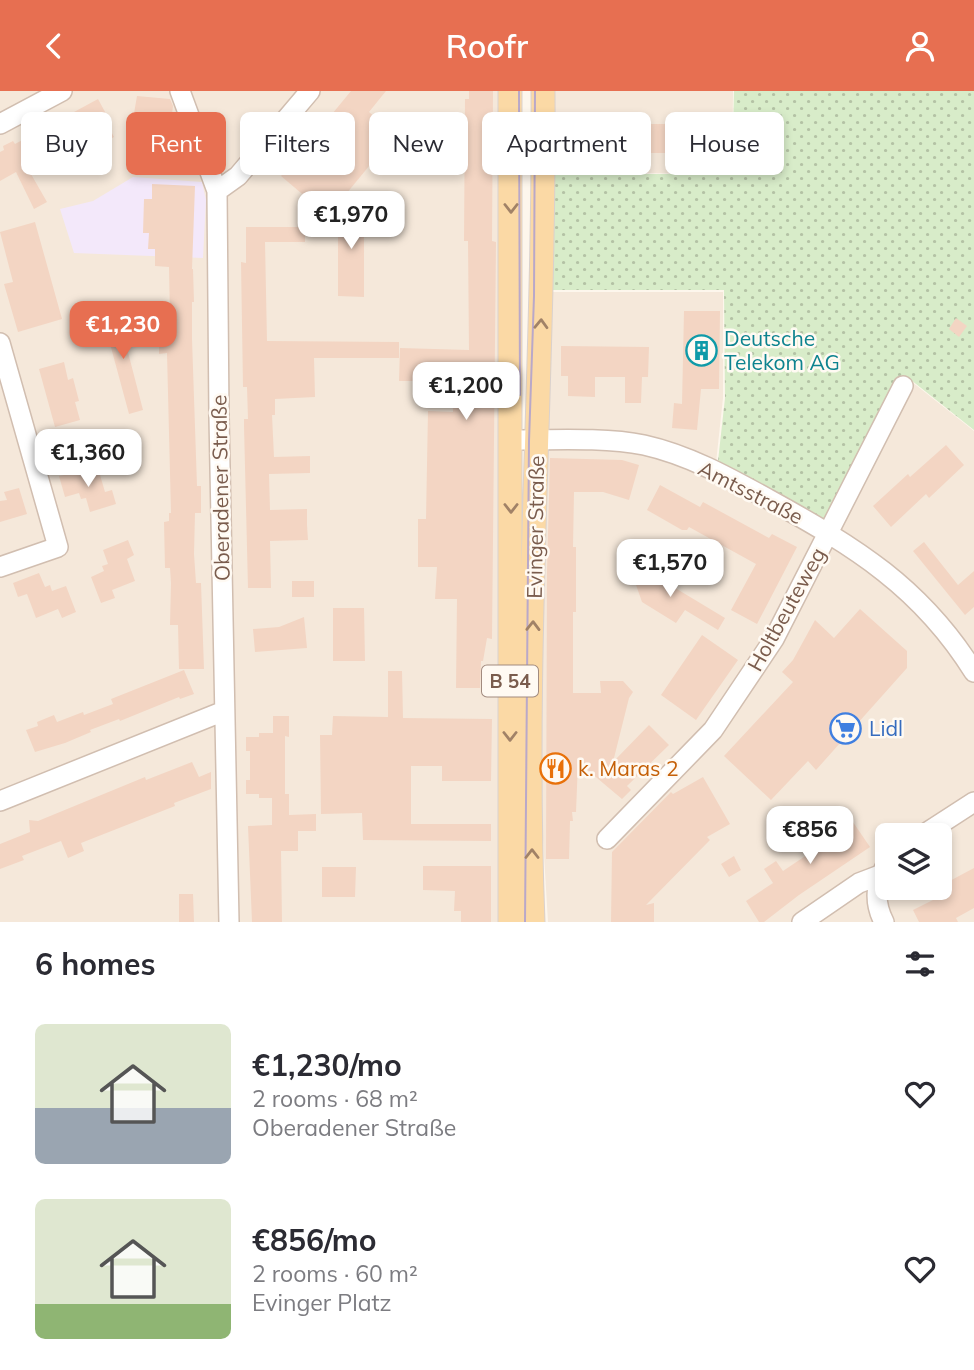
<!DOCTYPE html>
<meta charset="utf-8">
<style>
:root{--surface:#fff;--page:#f2f2f3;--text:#2b2b33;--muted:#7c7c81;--accent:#e76f51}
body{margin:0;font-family:Mulish,sans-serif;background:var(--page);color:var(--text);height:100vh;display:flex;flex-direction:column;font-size:26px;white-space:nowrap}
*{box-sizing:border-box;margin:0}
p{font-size:23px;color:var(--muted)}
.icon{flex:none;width:38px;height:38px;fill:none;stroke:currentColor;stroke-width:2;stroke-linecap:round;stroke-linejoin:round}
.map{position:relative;height:831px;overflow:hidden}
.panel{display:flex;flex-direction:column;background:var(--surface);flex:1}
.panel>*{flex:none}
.hud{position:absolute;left:21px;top:21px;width:933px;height:63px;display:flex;gap:14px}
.fabs{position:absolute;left:875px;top:732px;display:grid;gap:14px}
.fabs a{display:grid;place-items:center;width:77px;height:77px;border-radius:10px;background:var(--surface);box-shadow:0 4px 10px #0003;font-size:35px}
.price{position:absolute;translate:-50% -60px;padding:0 16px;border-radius:14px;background:#fff;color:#222;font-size:23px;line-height:46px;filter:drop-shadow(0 2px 4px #0008)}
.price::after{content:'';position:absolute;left:50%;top:42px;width:21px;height:16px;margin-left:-10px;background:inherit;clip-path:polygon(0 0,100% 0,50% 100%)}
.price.selected{background:var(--accent);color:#fff}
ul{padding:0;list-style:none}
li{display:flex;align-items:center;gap:21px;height:175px;padding:0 35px}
li span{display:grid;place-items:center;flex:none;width:196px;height:140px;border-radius:10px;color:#555}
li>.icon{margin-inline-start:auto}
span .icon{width:84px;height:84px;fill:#fffc;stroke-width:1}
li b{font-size:30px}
h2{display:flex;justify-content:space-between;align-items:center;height:84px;padding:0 35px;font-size:30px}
.chip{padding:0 24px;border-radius:10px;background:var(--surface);box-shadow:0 4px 10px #0003;font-size:24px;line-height:63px}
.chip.selected{background:var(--accent);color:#fff}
header{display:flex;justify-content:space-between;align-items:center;height:91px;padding:0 35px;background:var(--accent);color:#fff;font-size:32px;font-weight:600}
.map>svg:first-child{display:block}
.residential{fill:#f5e8da;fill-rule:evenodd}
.education{fill:#f3e8fa}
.green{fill:url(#green-dots)}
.building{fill:#f3d5c3}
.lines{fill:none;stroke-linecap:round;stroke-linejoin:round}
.minor-casing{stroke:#d1beb0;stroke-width:22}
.major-casing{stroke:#dad1cd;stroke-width:25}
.minor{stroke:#fff;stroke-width:19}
.major{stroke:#fbd9a5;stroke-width:23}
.tram{stroke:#b9a8c9;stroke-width:2}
.oneway{stroke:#a18267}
.labels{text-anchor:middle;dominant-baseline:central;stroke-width:5;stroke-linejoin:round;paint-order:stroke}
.shield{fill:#fffaf3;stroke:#a28b7f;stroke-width:2}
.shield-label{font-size:19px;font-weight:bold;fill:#7a5c4d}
.culture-label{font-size:21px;fill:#0d838f;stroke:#fffaf3;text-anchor:start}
.street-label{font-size:21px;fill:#7a5c4d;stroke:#fffaf3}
.shop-label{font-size:21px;fill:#366cbe;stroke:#fffaf3;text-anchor:start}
.food-label{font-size:21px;fill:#c56008;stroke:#fffaf3;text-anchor:start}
</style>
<header><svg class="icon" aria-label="back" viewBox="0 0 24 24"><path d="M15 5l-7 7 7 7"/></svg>Roofr<svg class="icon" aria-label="person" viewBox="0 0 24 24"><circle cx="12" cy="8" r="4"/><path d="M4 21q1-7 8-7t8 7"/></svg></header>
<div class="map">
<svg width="974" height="831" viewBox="0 0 974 831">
<defs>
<pattern id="green-dots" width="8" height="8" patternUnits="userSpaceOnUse" patternTransform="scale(1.75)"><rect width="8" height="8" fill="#d8ecc9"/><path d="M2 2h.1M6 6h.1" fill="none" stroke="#b4c2a5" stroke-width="1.8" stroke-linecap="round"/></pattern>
</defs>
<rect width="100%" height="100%" fill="#fdf6ec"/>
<path class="residential" d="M 0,0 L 510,0 L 510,831 L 0,831 Z
M 549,0 L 733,0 L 732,83 L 550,81 Z
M 544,201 L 723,201 L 723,307 L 715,381 L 829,442 L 912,291 L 974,340 L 974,831 L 548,831 L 536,629 ZM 887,744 L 940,744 L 940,796 L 887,796 Z"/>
<path class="education" d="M 133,86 L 202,91 L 206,109 L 203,167 L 74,162 L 60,118 L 93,110 Z"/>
<path class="green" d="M 734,0 L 974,0 L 974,339 L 911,289 L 903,295 L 827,441 L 717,379 L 725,307 L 724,199 L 550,199 L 550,83 L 732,83 Z"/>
<path class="building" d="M 351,0 L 386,0 L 369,21 L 392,40 L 394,38 L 404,47 L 395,58 L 388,52 L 337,114 L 322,103 L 314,113 L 281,85 Z
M 469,0 L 493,0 L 492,150 L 496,151 L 492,548 L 487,547 L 483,570 L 481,570 L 480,597 L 456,597 L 457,508 L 435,508 L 437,476 L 418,476 L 418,428 L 426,428 L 428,320 L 453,321 L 452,276 L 418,276 L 417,290 L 399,290 L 400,257 L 469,259 L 468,150 L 464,150 L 465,8 L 469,8 Z
M 137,5 L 170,8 L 173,15 L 171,31 L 166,30 L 165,34 L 133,28 Z
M 98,8 L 110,30 L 105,29 L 114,46 L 72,68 L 65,56 L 27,76 L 47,111 L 34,118 L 16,81 L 0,90 L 0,61 L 4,59 L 3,55 L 13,50 L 15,53 Z
M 610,33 L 666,33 L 666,38 L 670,40 L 670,56 L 667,56 L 667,62 L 629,62 L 629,71 L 601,71 L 601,54 L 607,53 L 607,41 L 611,41 Z
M 152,93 L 195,95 L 192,178 L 193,178 L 194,211 L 192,211 L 192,248 L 197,395 L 201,395 L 201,422 L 195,422 L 194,463 L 196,492 L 201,492 L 204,578 L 179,578 L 178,534 L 170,534 L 171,492 L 170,477 L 165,477 L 164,431 L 169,430 L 169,422 L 171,422 L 167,262 L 159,263 L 159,227 L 170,227 L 169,176 L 155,175 L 155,158 L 148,158 L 149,142 L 143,142 L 144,108 L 152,108 Z
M 338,114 L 355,114 L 355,117 L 364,117 L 364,206 L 338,205 L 338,137 L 341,137 L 338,134 Z
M 35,131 L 62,228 L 18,241 L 4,193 L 13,191 L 0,141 Z
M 246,136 L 305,136 L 305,151 L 265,151 L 267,250 L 399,251 L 399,267 L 314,267 L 315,306 L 275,308 L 275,324 L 272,324 L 274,366 L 310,365 L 310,382 L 269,383 L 270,419 L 307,418 L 307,434 L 308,449 L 270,450 L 271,497 L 248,497 L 244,335 L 244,328 L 248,328 L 247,296 L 243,296 L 241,171 L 246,172 Z
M 117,219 L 143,319 L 129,323 L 102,223 Z
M 684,220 L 720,220 L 719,298 L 701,298 L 697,339 L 672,337 L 674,312 L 682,313 Z
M 956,227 L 967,235 L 959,246 L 949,238 Z
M 561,255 L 649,256 L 648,286 L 642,286 L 641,312 L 625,312 L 625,286 L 595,286 L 595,306 L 568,305 L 568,285 L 561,285 Z
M 64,271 L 68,289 L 73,287 L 79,310 L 75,311 L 80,329 L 55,336 L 39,278 Z
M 946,354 L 964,374 L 929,407 L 926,403 L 891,436 L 873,415 L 908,383 L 910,386 Z
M 550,367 L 622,369 L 639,374 L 629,409 L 603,401 L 574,401 L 573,456 L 576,456 L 576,521 L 573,521 L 573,602 L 601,602 L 600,590 L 623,590 L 633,601 L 629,607 L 613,671 L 649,634 L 669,654 L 627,695 L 631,699 L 622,708 L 578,671 L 576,721 L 572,721 L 573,730 L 570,730 L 569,768 L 546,768 L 547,481 Z
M 98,377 L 105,401 L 112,399 L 116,413 L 90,421 L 86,407 L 81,408 L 79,402 L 65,406 L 59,385 Z
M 660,394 L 700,416 L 703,411 L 769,447 L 772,443 L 797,456 L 757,533 L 731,519 L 756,473 L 689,436 L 687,439 L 682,439 L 647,419 Z
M 19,397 L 27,423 L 0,431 L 0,410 L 7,409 L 4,401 Z
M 128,449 L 134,464 L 127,468 L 135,490 L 112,499 L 115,507 L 101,512 L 91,486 L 104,480 L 102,475 L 108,473 L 103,459 Z
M 924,451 L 958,494 L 974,480 L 974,516 L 965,524 L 913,460 Z
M 627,468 L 725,527 L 718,539 L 685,519 L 676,532 L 642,511 Z
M 39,482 L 45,496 L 50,494 L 52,500 L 66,495 L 76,521 L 62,527 L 58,518 L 36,527 L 27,503 L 18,506 L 13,492 Z
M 292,490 L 314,490 L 314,506 L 292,506 Z
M 333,517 L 364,517 L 365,570 L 333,570 Z
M 860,518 L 907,560 L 907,577 L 816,679 L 808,670 L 771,709 L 724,665 L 793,591 L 782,581 L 793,569 L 815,529 L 834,547 Z
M 304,526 L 307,557 L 255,561 L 253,538 L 279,536 Z
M 702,544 L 738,569 L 696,629 L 661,604 Z
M 184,579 L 194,603 L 180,608 L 179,606 L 120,630 L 119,628 L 90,639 L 91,641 L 65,652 L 35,661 L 26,639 L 38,635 L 37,631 L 54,624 L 57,631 L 83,621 L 84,624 L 113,613 L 111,608 Z
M 388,580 L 402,580 L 403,627 L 492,628 L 491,690 L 442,690 L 442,675 L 411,675 L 411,733 L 491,733 L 491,750 L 363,749 L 362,722 L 321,723 L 320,644 L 332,644 L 333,625 L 388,626 Z
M 273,625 L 289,625 L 289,646 L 285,645 L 285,703 L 289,703 L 289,724 L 316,723 L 316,740 L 298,740 L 298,760 L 281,760 L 282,831 L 252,831 L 248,735 L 272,734 L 272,707 L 259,707 L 259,703 L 246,703 L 246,689 L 250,689 L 250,660 L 246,660 L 246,646 L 259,646 L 259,642 L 273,642 Z
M 192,671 L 199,686 L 211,681 L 211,698 L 174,712 L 175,715 L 81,752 L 84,760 L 68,767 L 61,750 L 22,765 L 24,769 L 0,778 L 0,753 L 30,741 L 29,729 L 38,730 L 145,686 L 146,689 Z
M 703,686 L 730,733 L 707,746 L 710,749 L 646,814 L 654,812 L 654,831 L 611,831 L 612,761 L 671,701 L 673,703 Z
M 842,715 L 870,756 L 799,804 L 764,831 L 759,831 L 746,810 L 773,792 L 764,778 L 776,770 L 783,780 L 832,747 L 821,730 Z
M 734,765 L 741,779 L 729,786 L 721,773 Z
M 423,775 L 491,775 L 491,831 L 461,831 L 461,820 L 454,820 L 455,800 L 423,799 Z
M 322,776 L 356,776 L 355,806 L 322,806 Z
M 974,777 L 974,817 L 956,827 L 958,831 L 919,831 L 913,819 L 933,809 L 929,801 Z
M 179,803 L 193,803 L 194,831 L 179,831 Z"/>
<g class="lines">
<defs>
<path id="minor" d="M 180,0 L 217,100
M 0,33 L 62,0
M 0,252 L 58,456 L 0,476
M 511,349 C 551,349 605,346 644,354 C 689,364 730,387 770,409 C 855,456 921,496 974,581
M 0,710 L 224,620
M 923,744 L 974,711
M 607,748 L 713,639 L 774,548 L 903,295
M 229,831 L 219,326 L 217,100 L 238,85 L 310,0
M 802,831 L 859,792 L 880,784
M 884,831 C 873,810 876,792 887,772"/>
<path id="major" d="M 510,0 L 510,831
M 533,831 C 522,554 545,277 543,0"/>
</defs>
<use href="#minor" class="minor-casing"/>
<use href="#major" class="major-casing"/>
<use href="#minor" class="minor"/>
<use href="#major" class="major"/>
<path class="tram" d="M 519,0 L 520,304
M 525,831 L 529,350 L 534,205 L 535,0"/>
</g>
<defs><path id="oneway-chevron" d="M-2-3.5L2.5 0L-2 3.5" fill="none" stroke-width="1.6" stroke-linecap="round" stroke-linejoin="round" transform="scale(1.75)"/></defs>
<g class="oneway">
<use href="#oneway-chevron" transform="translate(511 117) rotate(90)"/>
<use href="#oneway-chevron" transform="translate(541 233) rotate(-88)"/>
<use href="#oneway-chevron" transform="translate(511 417) rotate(90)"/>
<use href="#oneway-chevron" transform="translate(533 535) rotate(-89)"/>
<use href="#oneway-chevron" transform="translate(510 645) rotate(90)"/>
<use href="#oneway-chevron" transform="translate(532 763) rotate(-90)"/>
</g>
<defs>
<symbol id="building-ring" viewBox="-11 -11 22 22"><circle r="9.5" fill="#fffaf3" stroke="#0f9aa8" stroke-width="1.5"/><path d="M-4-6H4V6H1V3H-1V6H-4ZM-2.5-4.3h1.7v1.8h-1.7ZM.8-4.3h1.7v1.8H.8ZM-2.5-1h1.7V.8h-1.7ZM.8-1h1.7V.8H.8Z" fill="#0f9aa8"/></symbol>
<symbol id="supermarket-ring" viewBox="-11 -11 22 22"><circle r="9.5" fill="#fffaf3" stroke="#3f7fe0" stroke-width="1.5"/><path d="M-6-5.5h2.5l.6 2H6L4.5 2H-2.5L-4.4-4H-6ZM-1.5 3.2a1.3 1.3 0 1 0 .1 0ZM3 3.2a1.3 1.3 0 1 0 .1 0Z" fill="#3f7fe0"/></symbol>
<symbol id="restaurant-ring" viewBox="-11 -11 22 22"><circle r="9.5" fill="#fffaf3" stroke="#e8710a" stroke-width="1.5"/><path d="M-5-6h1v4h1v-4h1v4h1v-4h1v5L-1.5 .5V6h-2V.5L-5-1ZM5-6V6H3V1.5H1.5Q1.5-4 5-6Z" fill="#e8710a"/></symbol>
</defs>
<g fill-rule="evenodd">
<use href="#building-ring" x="684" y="242" width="35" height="35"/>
<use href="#supermarket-ring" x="828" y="620" width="35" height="35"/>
<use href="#restaurant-ring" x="538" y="660" width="35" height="35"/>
</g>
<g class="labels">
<rect class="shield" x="482" y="574.5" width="56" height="31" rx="5"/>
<g class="shield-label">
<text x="510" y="590">B 54</text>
</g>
<g class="culture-label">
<text x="724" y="247">Deutsche<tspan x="724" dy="24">Telekom AG</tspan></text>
</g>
<g class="street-label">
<text transform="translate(220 397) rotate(-91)">Oberadener Straße</text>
<text transform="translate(751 401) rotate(27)">Amtsstraße</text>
<text transform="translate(535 436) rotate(-89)">Evinger Straße</text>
<text transform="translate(786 518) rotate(-61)">Holtbeuteweg</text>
</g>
<g class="shop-label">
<text x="869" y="637">Lidl</text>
</g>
<g class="food-label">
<text x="578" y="677">k. Maras 2</text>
</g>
</g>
</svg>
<div class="fabs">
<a><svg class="icon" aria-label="layers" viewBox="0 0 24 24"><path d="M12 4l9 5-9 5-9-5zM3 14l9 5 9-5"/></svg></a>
</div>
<b class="price" style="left:351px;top:160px">€1,970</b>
<b class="price selected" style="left:123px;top:270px">€1,230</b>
<b class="price" style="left:466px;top:331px">€1,200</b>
<b class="price" style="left:88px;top:398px">€1,360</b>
<b class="price" style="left:670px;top:508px">€1,570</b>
<b class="price" style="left:810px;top:775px">€856</b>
<div class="hud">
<a class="chip">Buy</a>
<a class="chip selected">Rent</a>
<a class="chip">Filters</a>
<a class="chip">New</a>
<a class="chip">Apartment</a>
<a class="chip">House</a>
</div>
</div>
<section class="panel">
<h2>6 homes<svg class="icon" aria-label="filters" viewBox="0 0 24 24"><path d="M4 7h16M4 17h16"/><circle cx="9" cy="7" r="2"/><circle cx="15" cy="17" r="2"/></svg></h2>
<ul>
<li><span style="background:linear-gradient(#dfe7d0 60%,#9aa5b1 0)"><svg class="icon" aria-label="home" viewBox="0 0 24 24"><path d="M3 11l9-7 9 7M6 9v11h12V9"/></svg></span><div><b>€1,230/mo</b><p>2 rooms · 68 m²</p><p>Oberadener Straße</p></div><svg class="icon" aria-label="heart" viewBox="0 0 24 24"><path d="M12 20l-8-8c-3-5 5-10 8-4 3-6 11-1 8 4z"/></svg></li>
<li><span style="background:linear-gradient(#dfe7d0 75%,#8fb573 0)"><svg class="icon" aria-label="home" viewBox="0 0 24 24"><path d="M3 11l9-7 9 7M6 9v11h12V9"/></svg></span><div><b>€856/mo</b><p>2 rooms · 60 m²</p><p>Evinger Platz</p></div><svg class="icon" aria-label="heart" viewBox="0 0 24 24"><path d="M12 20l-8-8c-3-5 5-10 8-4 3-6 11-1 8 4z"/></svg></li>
</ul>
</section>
